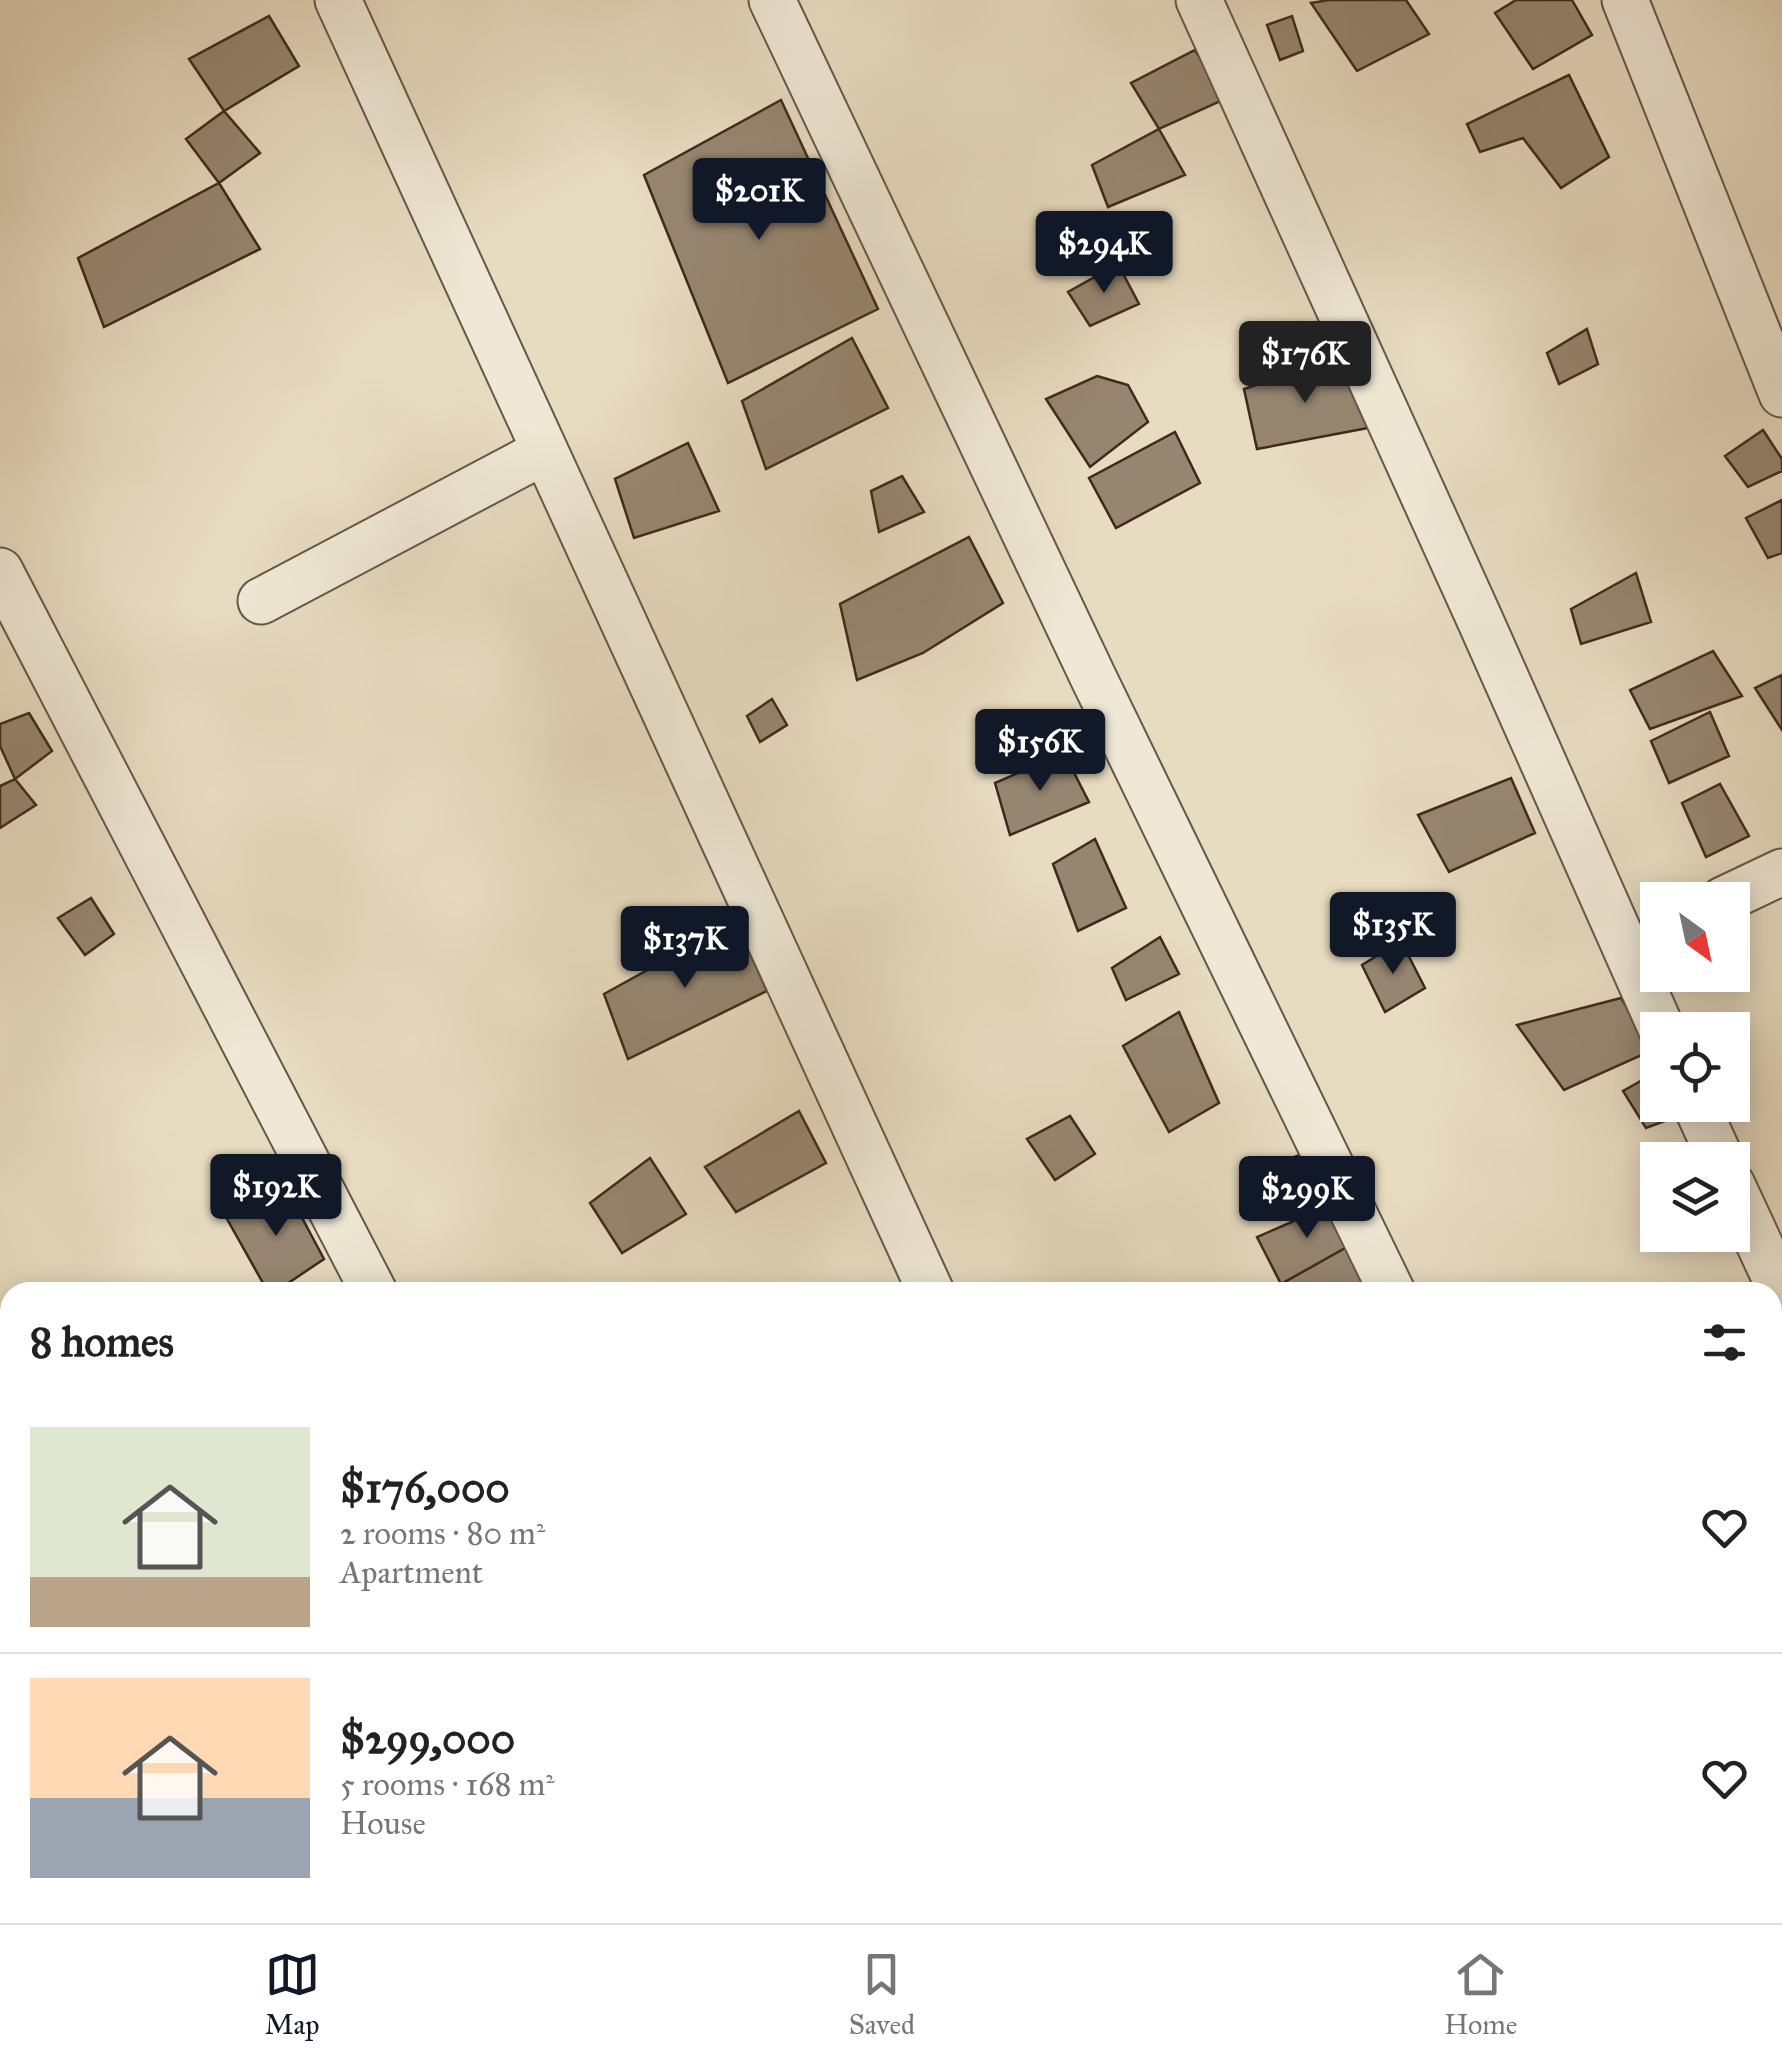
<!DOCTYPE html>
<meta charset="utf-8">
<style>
:root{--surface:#fff;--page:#f2f2f2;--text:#222;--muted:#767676;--line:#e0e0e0;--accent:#111827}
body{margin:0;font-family:"IM FELL Great Primer",serif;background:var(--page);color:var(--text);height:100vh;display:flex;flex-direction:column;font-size:38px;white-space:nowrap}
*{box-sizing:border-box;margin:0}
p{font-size:32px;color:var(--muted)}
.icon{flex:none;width:55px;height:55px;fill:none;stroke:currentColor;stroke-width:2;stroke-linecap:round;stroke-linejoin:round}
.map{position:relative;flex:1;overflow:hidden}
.panel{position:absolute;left:0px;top:1282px;width:1782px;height:642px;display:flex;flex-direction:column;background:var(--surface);border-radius:30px 30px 0 0;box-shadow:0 5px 25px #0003}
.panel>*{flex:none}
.needle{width:65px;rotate:147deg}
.buttons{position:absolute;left:1640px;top:882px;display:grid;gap:20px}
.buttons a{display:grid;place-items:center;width:110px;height:110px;border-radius:0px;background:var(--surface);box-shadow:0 5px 25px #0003;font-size:50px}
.price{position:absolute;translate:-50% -85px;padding:0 22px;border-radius:10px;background:var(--accent);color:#fff;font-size:32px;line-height:65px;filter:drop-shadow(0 2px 5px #0008)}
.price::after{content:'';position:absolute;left:50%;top:60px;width:30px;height:22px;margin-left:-15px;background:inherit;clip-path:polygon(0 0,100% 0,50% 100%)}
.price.selected{background:#222;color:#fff}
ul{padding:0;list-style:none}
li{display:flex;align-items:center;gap:30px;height:250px;padding:0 30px}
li+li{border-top:2px solid var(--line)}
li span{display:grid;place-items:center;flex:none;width:280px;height:200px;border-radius:0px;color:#555}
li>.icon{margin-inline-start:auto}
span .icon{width:120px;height:120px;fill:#fffc;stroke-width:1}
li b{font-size:42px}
h2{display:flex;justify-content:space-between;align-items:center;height:120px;padding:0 30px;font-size:42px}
.tabs{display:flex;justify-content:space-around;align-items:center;height:140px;border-top:2px solid var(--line);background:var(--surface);font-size:28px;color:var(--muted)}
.tabs a{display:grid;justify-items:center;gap:5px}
.tabs .selected{color:var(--accent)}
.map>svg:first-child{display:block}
.building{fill:#968671;stroke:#3f291c;stroke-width:2.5}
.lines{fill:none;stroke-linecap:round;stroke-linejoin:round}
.minor-casing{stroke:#695645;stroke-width:49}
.minor{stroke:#efe8d6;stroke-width:45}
</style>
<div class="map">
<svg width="1782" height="1923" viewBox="0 0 1782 1923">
<rect width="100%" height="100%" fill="#e7dbc0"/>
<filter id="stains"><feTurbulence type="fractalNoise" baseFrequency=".002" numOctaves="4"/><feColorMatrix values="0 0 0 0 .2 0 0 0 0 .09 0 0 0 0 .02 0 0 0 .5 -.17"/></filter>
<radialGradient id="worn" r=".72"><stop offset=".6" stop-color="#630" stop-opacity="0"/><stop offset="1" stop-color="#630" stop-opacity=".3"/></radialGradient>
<path class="building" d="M 1329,0 L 1406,0 L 1429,34 L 1357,71 L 1311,3 Z
M 1516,0 L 1572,0 L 1592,35 L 1533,69 L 1495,13 Z
M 269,16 L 299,66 L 224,111 L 189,59 Z
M 1292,16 L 1303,51 L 1280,60 L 1267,25 Z
M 1195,50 L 1225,99 L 1159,129 L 1131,83 Z
M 1569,75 L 1609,157 L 1561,188 L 1523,138 L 1480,152 L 1467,124 Z
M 781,100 L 878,309 L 728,383 L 644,175 Z
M 224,111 L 260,153 L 219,183 L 186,139 Z
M 1159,129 L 1185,175 L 1108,207 L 1092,165 Z
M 219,183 L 260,249 L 104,327 L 78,258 Z
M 1118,264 L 1139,304 L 1090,326 L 1068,292 Z
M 1587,329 L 1598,364 L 1559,384 L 1547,353 Z
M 852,338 L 888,408 L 766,469 L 742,401 Z
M 1339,357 L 1373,427 L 1257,449 L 1244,389 Z
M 1097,376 L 1128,385 L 1148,422 L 1090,467 L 1046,399 Z
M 1763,430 L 1782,459 L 1782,471 L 1748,487 L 1725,456 Z
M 1175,432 L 1200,483 L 1116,528 L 1089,478 Z
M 688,443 L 719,511 L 634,538 L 615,479 Z
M 902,476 L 924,512 L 879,532 L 871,491 Z
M 1782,500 L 1782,553 L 1768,558 L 1746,518 Z
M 969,537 L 1003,603 L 923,653 L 857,680 L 840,604 Z
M 1636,573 L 1651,622 L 1581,644 L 1571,609 Z
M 1713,651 L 1742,696 L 1650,729 L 1630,690 Z
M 1782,675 L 1782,730 L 1755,688 Z
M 772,699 L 787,725 L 760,742 L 747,716 Z
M 1710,712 L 1729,756 L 1669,783 L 1651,741 Z
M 29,713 L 52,751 L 15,779 L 0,746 L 0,724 Z
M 1064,753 L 1089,802 L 1010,835 L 995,783 Z
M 1511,778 L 1535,833 L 1449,872 L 1418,815 Z
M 15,779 L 36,805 L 0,828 L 0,786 Z
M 1720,784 L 1749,836 L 1706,857 L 1682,803 Z
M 1095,839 L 1126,908 L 1078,931 L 1053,864 Z
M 91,898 L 114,934 L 85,955 L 58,918 Z
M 736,921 L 767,991 L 628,1059 L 604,994 Z
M 1160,937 L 1179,974 L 1126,1000 L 1112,968 Z
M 1401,941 L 1425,988 L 1385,1012 L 1362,965 Z
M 1621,998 L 1653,1050 L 1564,1090 L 1517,1025 Z
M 1179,1012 L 1219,1103 L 1169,1132 L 1123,1046 Z
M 1657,1072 L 1650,1088 L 1658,1083 L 1658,1105 L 1672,1105 L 1676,1117 L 1646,1128 L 1623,1091 Z
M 799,1111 L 826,1163 L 736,1212 L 705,1167 Z
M 1070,1116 L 1095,1154 L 1055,1180 L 1027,1139 Z
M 1318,1148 L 1339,1190 L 1273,1212 L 1257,1171 Z
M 650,1158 L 686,1214 L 622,1253 L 590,1203 Z
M 283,1182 L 324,1259 L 275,1292 L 268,1292 L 227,1219 Z
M 1340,1201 L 1356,1242 L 1281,1284 L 1257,1237 Z
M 1356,1242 L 1381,1292 L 1285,1292 L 1281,1284 Z"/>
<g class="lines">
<defs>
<path id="minor" d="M 338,0 L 931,1292
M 772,0 L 1094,679 L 1392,1292
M 1199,0 L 1480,620 L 1662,1030
M 1625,0 L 1782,394
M 0,571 L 374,1292
M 261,601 L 545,451
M 1723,900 L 1782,872
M 1696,1105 L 1721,1160
M 1732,1185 L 1782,1293
M 1772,1465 L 1782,1458
M 0,1522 L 10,1516
M 0,1598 L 10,1619
M 151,1915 L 154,1923
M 712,1915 L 717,1923
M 1201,1923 L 1210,1915"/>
</defs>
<use href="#minor" class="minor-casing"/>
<use href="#minor" class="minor"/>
</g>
<rect width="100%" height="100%" filter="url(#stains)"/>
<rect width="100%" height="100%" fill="url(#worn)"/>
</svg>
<div class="buttons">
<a><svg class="needle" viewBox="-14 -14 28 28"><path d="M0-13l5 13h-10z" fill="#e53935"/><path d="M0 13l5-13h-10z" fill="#767676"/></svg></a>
<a><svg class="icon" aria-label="locate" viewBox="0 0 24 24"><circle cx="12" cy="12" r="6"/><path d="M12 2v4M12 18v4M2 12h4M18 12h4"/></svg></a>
<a><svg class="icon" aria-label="layers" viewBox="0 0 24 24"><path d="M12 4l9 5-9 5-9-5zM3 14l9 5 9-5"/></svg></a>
</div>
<b class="price" style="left:759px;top:243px">$201K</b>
<b class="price" style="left:1104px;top:296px">$294K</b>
<b class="price selected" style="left:1305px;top:406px">$176K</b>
<b class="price" style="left:1040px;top:794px">$156K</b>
<b class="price" style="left:1393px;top:977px">$135K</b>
<b class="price" style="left:685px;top:991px">$137K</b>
<b class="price" style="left:276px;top:1239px">$192K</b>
<b class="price" style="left:1307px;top:1241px">$299K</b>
<section class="panel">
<h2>8 homes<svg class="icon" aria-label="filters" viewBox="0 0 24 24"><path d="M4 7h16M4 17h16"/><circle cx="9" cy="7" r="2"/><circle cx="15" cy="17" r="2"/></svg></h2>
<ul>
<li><span style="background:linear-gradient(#dfe7d0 75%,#b9a48a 0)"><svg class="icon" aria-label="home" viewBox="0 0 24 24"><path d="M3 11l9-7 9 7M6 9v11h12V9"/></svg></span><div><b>$176,000</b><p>2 rooms · 80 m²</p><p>Apartment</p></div><svg class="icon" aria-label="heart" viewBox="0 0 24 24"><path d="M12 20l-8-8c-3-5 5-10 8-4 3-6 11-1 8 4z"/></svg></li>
<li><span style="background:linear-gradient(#ffd9b3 60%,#9aa5b1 0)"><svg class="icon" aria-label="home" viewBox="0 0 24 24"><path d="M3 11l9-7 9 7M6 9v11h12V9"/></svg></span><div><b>$299,000</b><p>5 rooms · 168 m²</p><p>House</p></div><svg class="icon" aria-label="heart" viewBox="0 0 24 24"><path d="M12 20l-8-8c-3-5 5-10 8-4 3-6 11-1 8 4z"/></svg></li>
</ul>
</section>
</div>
<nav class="tabs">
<a class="selected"><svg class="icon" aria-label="map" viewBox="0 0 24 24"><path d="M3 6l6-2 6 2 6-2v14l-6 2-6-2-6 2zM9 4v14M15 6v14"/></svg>Map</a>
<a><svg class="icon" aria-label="saved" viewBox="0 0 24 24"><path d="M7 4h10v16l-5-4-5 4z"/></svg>Saved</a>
<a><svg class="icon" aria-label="home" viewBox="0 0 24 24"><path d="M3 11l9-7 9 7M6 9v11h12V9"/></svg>Home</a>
</nav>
